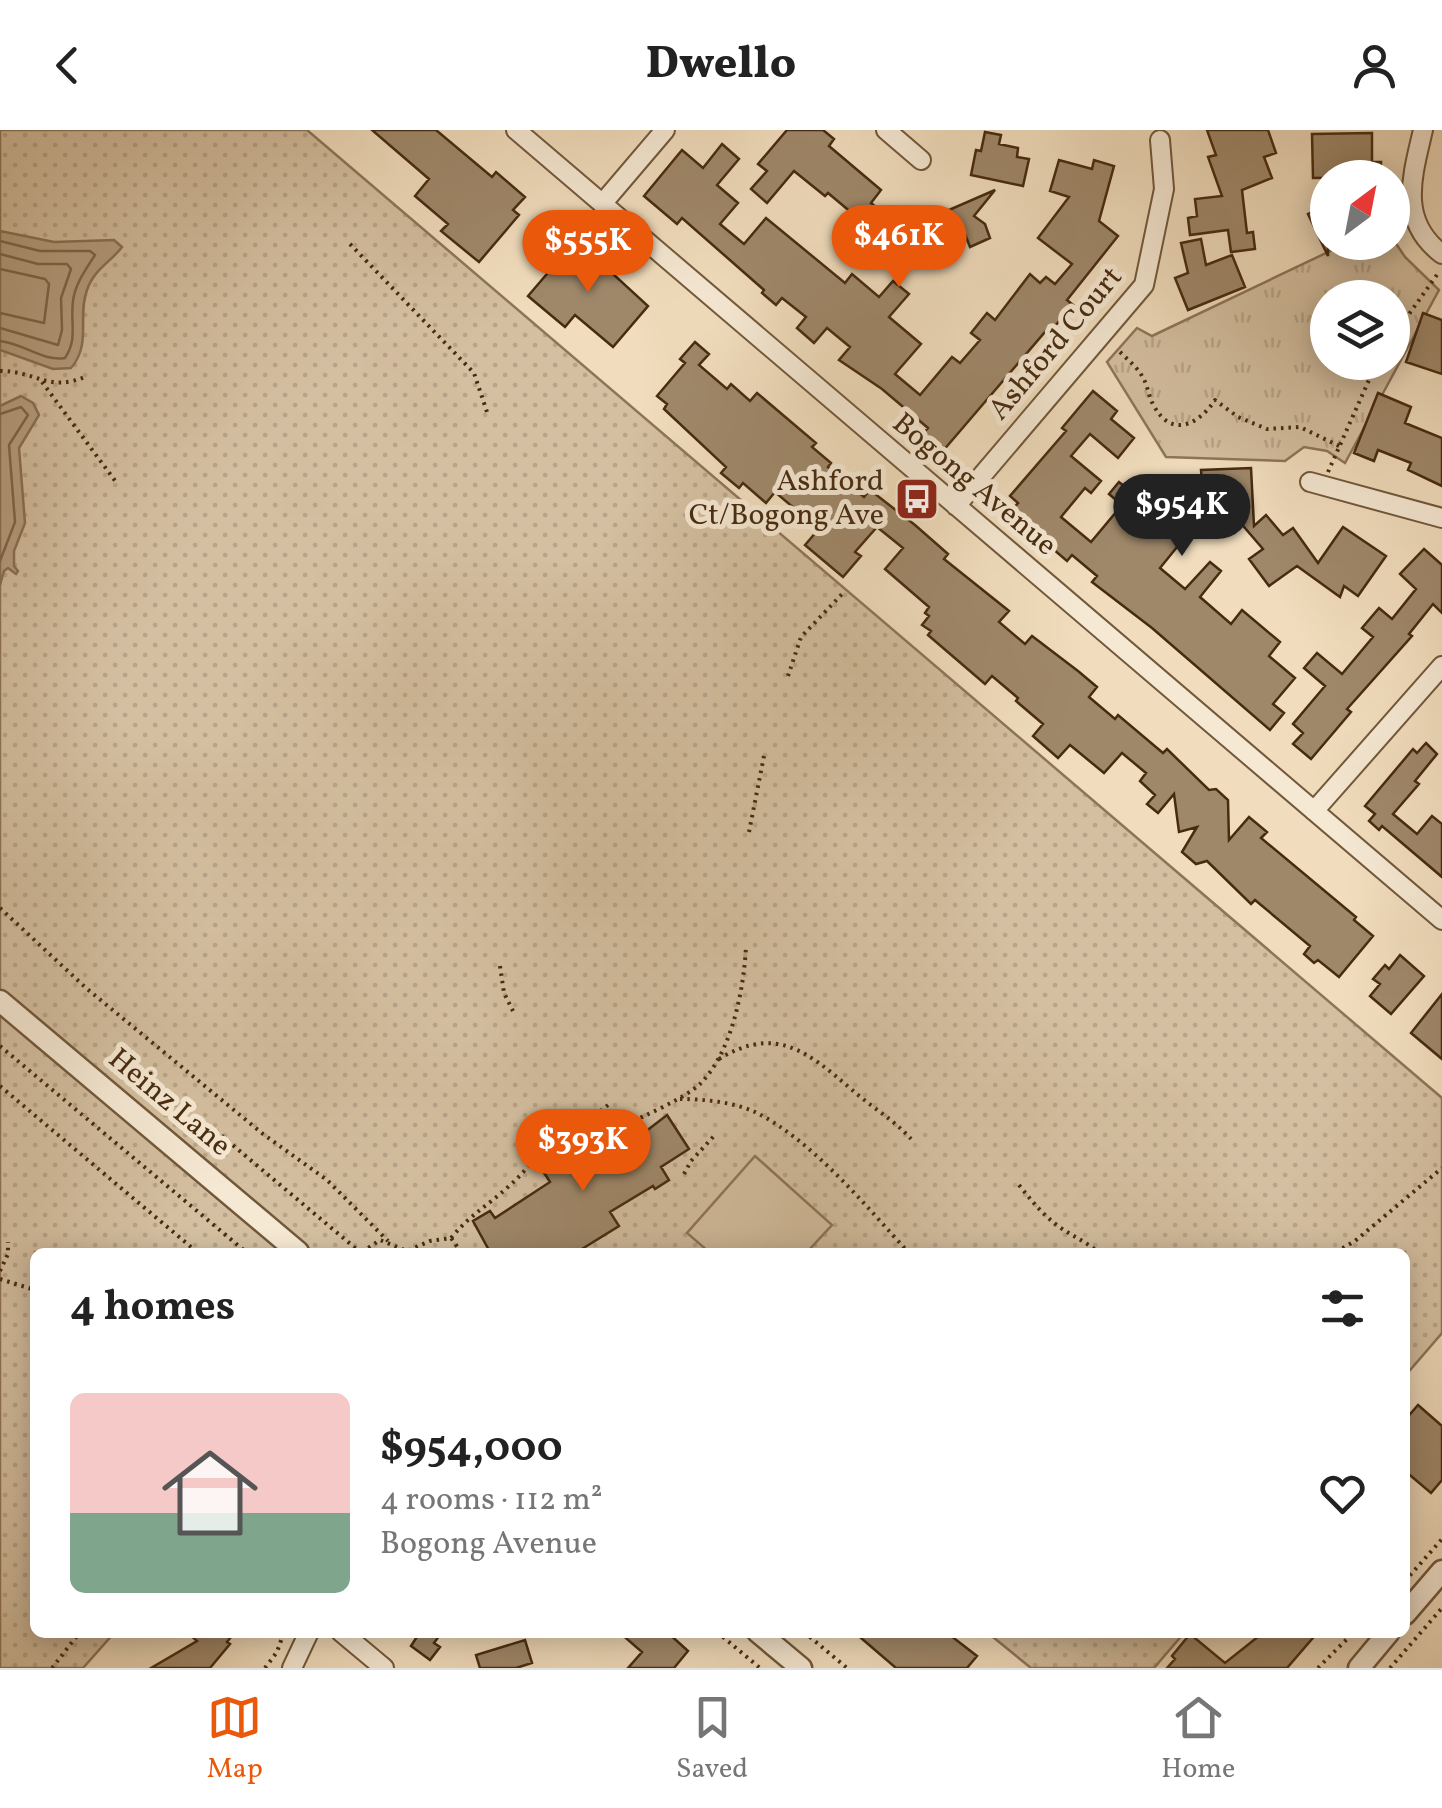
<!DOCTYPE html>
<meta charset="utf-8">
<style>
:root{--surface:#fff;--page:#f2f2f2;--text:#222;--muted:#767676;--line:#e0e0e0;--accent:#ea580c}
body{margin:0;font-family:Vollkorn,serif;background:var(--page);color:var(--text);height:100vh;display:flex;flex-direction:column;font-size:38px;white-space:nowrap}
*{box-sizing:border-box;margin:0}
p{font-size:32px;color:var(--muted)}
.icon{flex:none;width:55px;height:55px;fill:none;stroke:currentColor;stroke-width:2;stroke-linecap:round;stroke-linejoin:round}
.map{position:relative;flex:1;overflow:hidden}
.sheet{position:absolute;left:30px;top:1118px;width:1380px;height:390px;display:flex;flex-direction:column;background:var(--surface);border-radius:15px;box-shadow:0 5px 25px #0003}
.sheet>*{flex:none}
.needle{width:65px;rotate:32deg}
.controls{position:absolute;left:1310px;top:30px;display:grid;gap:20px}
.controls a{display:grid;place-items:center;width:100px;height:100px;border-radius:50%;background:var(--surface);box-shadow:0 5px 25px #0003;font-size:50px}
.price{position:absolute;translate:-50% -85px;padding:0 22px;border-radius:35px;background:var(--accent);color:#fff;font-size:32px;line-height:65px;filter:drop-shadow(0 2px 5px #0008)}
.price::after{content:'';position:absolute;left:50%;top:60px;width:30px;height:22px;margin-left:-15px;background:inherit;clip-path:polygon(0 0,100% 0,50% 100%)}
.price.active{background:#222;color:#fff}
ul{padding:0;list-style:none}
li{display:flex;align-items:center;gap:30px;height:250px;padding:0 40px}
li+li{border-top:2px solid var(--line)}
li span{display:grid;place-items:center;flex:none;width:280px;height:200px;border-radius:15px;color:#555}
li>.icon{margin-inline-start:auto}
span .icon{width:120px;height:120px;fill:#fffc;stroke-width:1}
li b{font-size:42px}
h2{display:flex;justify-content:space-between;align-items:center;height:120px;padding:0 40px;font-size:42px}
header{display:flex;justify-content:space-between;align-items:center;height:130px;padding:0 40px;background:var(--surface);font-size:45px;font-weight:800}
.tabs{display:flex;justify-content:space-around;align-items:center;height:140px;border-top:2px solid var(--line);background:var(--surface);font-size:28px;color:var(--muted)}
.tabs a{display:grid;justify-items:center;gap:5px}
.tabs .active{color:var(--accent)}
.map>svg:first-child{display:block}
.grass{fill:url(#grass-dots);stroke:#8e7558;stroke-width:2.5}
.park{fill:url(#park-tufts);stroke:#8e7558;stroke-width:2.5;fill-rule:evenodd}
.pitch{fill:#d4bfa0;stroke:#8e7558;stroke-width:2.5}
.water{fill:#b7a082;stroke:#8a7154;stroke-width:2.5}
.lines{fill:none;stroke-linecap:round;stroke-linejoin:round}
.shore{stroke:#7f6649;stroke-width:2.5}
.building{fill:#9f886a;stroke:#472b10;stroke-width:2.5}
.minor-casing{stroke:#72583b;stroke-width:22}
.tertiary-casing{stroke:#72583b;stroke-width:25}
.path{stroke:#472b10;stroke-width:4;stroke-dasharray:2.5 5;stroke-linecap:butt}
.minor{stroke:#f6e9d4;stroke-width:18}
.tertiary{stroke:#f6e9d4;stroke-width:20}
.labels{text-anchor:middle;dominant-baseline:central;stroke-width:10;stroke-linejoin:round;paint-order:stroke}
.street-label{font-size:30px;fill:#472b10;stroke:#f6e9d4}
.poi-label{font-size:30px;fill:#472b10;stroke:#f6e9d4;text-anchor:end}
</style>
<header><svg class="icon" aria-label="back" viewBox="0 0 24 24"><path d="M15 5l-7 7 7 7"/></svg>Dwello<svg class="icon" aria-label="person" viewBox="0 0 24 24"><circle cx="12" cy="8" r="4"/><path d="M4 21q1-7 8-7t8 7"/></svg></header>
<div class="map">
<svg width="1442" height="1538" viewBox="0 0 1442 1538">
<defs>
<pattern id="grass-dots" width="8" height="8" patternUnits="userSpaceOnUse" patternTransform="scale(2.5)"><rect width="8" height="8" fill="#d4bfa0"/><path d="M2 2h.1M6 6h.1" fill="none" stroke="#b7a489" stroke-width="1.8" stroke-linecap="round"/></pattern>
<pattern id="park-tufts" width="24" height="20" patternUnits="userSpaceOnUse" patternTransform="scale(2.5)"><rect width="24" height="20" fill="#d4bfa0"/><path d="M3 7l-1-3M5 7V3M7 7l1-3M15 17l-1-3M17 17v-4M19 17l1-3" fill="none" stroke="#b7a489"/></pattern>
</defs>
<rect width="100%" height="100%" fill="#f1ddbd"/>
<filter id="stains"><feTurbulence type="fractalNoise" baseFrequency=".002" numOctaves="4"/><feColorMatrix values="0 0 0 0 .2 0 0 0 0 .09 0 0 0 0 .02 0 0 0 .5 -.17"/></filter>
<radialGradient id="worn" r=".72"><stop offset=".6" stop-color="#630" stop-opacity="0"/><stop offset="1" stop-color="#630" stop-opacity=".3"/></radialGradient>
<path class="grass" d="M 0,0 L 307,0 L 1442,968 L 1442,1203 L 1405,1246 L 1405,1122 L 35,1122 L 35,1502 L 114,1503 L 83,1538 L 0,1538 Z
M 988,1503 L 1184,1503 L 1154,1538 L 1031,1538 Z"/>
<path class="park" d="M 1393,109 L 1405,127 L 1439,160 L 1345,333 L 1327,321 L 1304,317 L 1285,331 L 1166,327 L 1107,232 L 1137,198 L 1152,206 L 1347,113 L 1392,112 ZM 1328,168 L 1392,168 L 1392,232 L 1328,232 Z"/>
<path class="pitch" d="M 755,1026 L 832,1095 L 807,1122 L 709,1122 L 687,1103 Z"/>
<path class="water" d="M 0,101 L 54,112 L 114,110 L 122,117 C 111,132 94,139 87,160 C 77,186 92,214 71,238 L 53,239 L 0,220 Z
M 21,266 L 33,273 L 39,285 L 19,318 L 25,393 L 14,421 L 14,436 L 18,441 L 16,444 L 8,438 L 4,441 L 0,455 L 0,276 Z"/>
<g class="lines">
<path class="shore" d="M 0,111 L 40,121 L 90,121 L 95,125 C 86,139 75,154 73,171 C 70,192 78,209 65,228 C 43,232 23,213 0,211
M 0,124 L 38,134 L 67,134 L 71,139 L 61,168 L 62,200 L 58,215 L 0,198
M 0,139 L 45,149 L 49,154 L 44,193 L 0,183
M 0,284 L 21,277 L 28,285 L 9,315 L 15,392 L 0,431"/>
</g>
<path class="building" d="M 372,0 L 436,0 L 492,47 L 496,42 L 525,67 L 513,80 L 519,85 L 479,132 L 441,101 L 448,94 L 415,66 L 429,49 Z
M 787,0 L 823,0 L 834,9 L 829,16 L 881,60 L 871,73 L 884,84 L 871,99 L 828,63 L 825,66 L 794,41 L 767,73 L 751,59 L 767,41 L 758,34 Z
M 1207,0 L 1268,0 L 1276,23 L 1264,27 L 1272,48 L 1242,60 L 1247,103 L 1253,102 L 1255,119 L 1231,122 L 1228,100 L 1190,105 L 1188,88 L 1197,86 L 1195,69 L 1222,66 L 1208,27 L 1216,25 Z
M 985,2 L 1001,5 L 999,14 L 1018,18 L 1017,27 L 1029,29 L 1023,56 L 971,45 L 976,20 L 981,21 Z
M 1372,3 L 1372,32 L 1381,32 L 1381,47 L 1313,48 L 1312,4 Z
M 722,14 L 739,29 L 717,55 L 738,73 L 720,94 L 744,114 L 766,88 L 845,153 L 852,144 L 879,167 L 893,151 L 909,164 L 889,187 L 921,214 L 895,244 L 920,265 L 952,227 L 960,233 L 980,210 L 971,203 L 987,183 L 995,190 L 1030,144 L 1040,153 L 1046,147 L 1055,154 L 1072,134 L 1038,108 L 1069,67 L 1050,61 L 1059,30 L 1092,39 L 1094,30 L 1114,36 L 1099,91 L 1118,106 L 1067,170 L 1073,175 L 1054,197 L 1051,195 L 942,322 L 922,305 L 928,298 L 882,259 L 839,230 L 850,217 L 827,198 L 814,213 L 797,198 L 806,187 L 782,168 L 776,175 L 762,163 L 764,160 L 682,88 L 677,94 L 644,66 L 682,20 L 703,38 Z
M 995,60 L 974,86 L 985,94 L 990,108 L 970,117 L 965,104 L 923,120 L 926,135 L 901,141 L 890,95 L 918,88 L 917,85 L 932,81 L 933,87 Z
M 1328,74 L 1328,126 L 1308,84 Z
M 1201,109 L 1206,135 L 1232,125 L 1245,157 L 1188,180 L 1175,148 L 1188,143 L 1181,113 Z
M 576,110 L 648,176 L 613,217 L 575,185 L 565,197 L 528,166 Z
M 1423,183 L 1442,190 L 1442,244 L 1406,232 Z
M 695,212 L 709,224 L 699,235 L 727,259 L 731,254 L 750,271 L 757,263 L 816,313 L 812,317 L 831,333 L 828,337 L 864,367 L 870,360 L 915,395 L 948,424 L 944,429 L 1009,481 L 999,492 L 1025,514 L 1032,506 L 1078,541 L 1097,557 L 1089,567 L 1115,589 L 1118,585 L 1163,623 L 1167,619 L 1209,660 L 1216,659 L 1228,670 L 1229,710 L 1249,687 L 1267,702 L 1261,708 L 1356,787 L 1354,790 L 1373,806 L 1339,847 L 1318,830 L 1314,833 L 1304,824 L 1310,816 L 1255,770 L 1251,774 L 1207,731 L 1196,734 L 1182,722 L 1197,697 L 1179,702 L 1174,664 L 1158,683 L 1147,674 L 1155,665 L 1140,651 L 1146,643 L 1122,623 L 1104,643 L 1070,615 L 1058,628 L 1033,606 L 1043,594 L 1016,571 L 1018,568 L 992,546 L 985,554 L 928,505 L 931,501 L 922,495 L 929,486 L 925,483 L 929,477 L 885,439 L 903,418 L 877,397 L 855,422 L 861,426 L 843,447 L 805,415 L 817,401 L 799,386 L 801,384 L 775,362 L 766,373 L 743,353 L 739,358 L 721,343 L 726,337 L 664,279 L 667,274 L 657,266 L 685,233 L 680,229 Z
M 1093,261 L 1117,281 L 1111,289 L 1134,308 L 1118,328 L 1090,304 L 1071,326 L 1101,351 L 1091,363 L 1085,358 L 1061,387 L 1091,412 L 1122,375 L 1109,364 L 1119,352 L 1169,394 L 1202,353 L 1201,340 L 1251,338 L 1254,396 L 1266,385 L 1283,405 L 1293,398 L 1318,433 L 1343,397 L 1386,426 L 1358,466 L 1344,456 L 1340,467 L 1297,436 L 1269,456 L 1249,429 L 1263,419 L 1238,390 L 1233,390 L 1233,384 L 1203,385 L 1160,438 L 1185,459 L 1210,432 L 1221,441 L 1200,467 L 1231,494 L 1242,480 L 1280,512 L 1269,526 L 1295,548 L 1273,574 L 1284,583 L 1270,600 L 1152,498 L 1092,452 L 1097,446 L 1072,425 L 1067,431 L 1010,382 L 1018,373 L 1010,366 L 1066,301 L 1062,298 Z
M 1378,263 L 1411,277 L 1405,293 L 1442,308 L 1442,356 L 1408,340 L 1411,333 L 1378,320 L 1374,331 L 1354,323 Z
M 1424,419 L 1442,435 L 1442,483 L 1433,474 L 1409,504 L 1412,506 L 1347,579 L 1351,582 L 1311,629 L 1293,614 L 1303,603 L 1293,594 L 1325,556 L 1304,538 L 1317,523 L 1342,544 L 1373,507 L 1362,498 L 1379,478 L 1392,489 L 1416,459 L 1400,444 Z
M 1426,613 L 1437,624 L 1415,651 L 1419,654 L 1393,684 L 1417,704 L 1432,686 L 1442,694 L 1442,747 L 1382,696 L 1379,700 L 1369,691 L 1375,684 L 1365,676 L 1413,619 L 1417,623 Z
M 1400,825 L 1424,846 L 1391,884 L 1370,866 L 1380,854 L 1373,849 L 1385,835 L 1389,839 Z
M 1442,864 L 1442,929 L 1411,903 Z
M 667,985 L 689,1019 L 661,1037 L 669,1050 L 655,1059 L 653,1056 L 610,1082 L 619,1096 L 577,1122 L 490,1122 L 473,1091 L 490,1081 L 495,1088 L 550,1052 L 543,1041 L 596,1005 L 608,1023 L 620,1015 L 623,1019 Z
M 1418,1275 L 1442,1296 L 1442,1350 L 1431,1363 L 1405,1341 L 1405,1290 Z
M 187,1502 L 235,1502 L 227,1512 L 230,1514 L 210,1538 L 151,1538 L 197,1511 Z
M 420,1502 L 442,1502 L 434,1513 L 440,1517 L 430,1530 L 411,1516 Z
M 619,1502 L 667,1502 L 688,1521 L 674,1538 L 628,1538 L 642,1522 Z
M 854,1502 L 946,1502 L 977,1526 L 967,1538 L 896,1538 Z
M 1264,1502 L 1318,1502 L 1287,1538 L 1167,1538 L 1175,1529 L 1172,1526 L 1190,1504 L 1225,1533 Z
M 525,1510 L 532,1533 L 516,1538 L 480,1538 L 476,1525 Z"/>
<g class="lines">
<defs>
<path id="minor" d="M 516,0 L 1442,790
M 886,0 L 921,30
M 1423,0 C 1412,47 1398,91 1442,124
M 602,74 L 665,0
M 1310,352 L 1442,388
M 956,376 L 1144,155 L 1164,59 L 1160,10
M 1314,681 L 1442,536
M 341,1502 L 384,1538
M 292,1538 L 309,1502"/>
<path id="tertiary" d="M 0,871 L 298,1122
M 1405,1484 L 1442,1441
M 758,1502 L 801,1538
M 1359,1538 L 1389,1502"/>
</defs>
<use href="#minor" class="minor-casing"/>
<use href="#tertiary" class="tertiary-casing"/>
<path class="path" d="M 350,114 L 474,243 L 487,282
M 1392,208 L 1439,142
M 1120,222 C 1128,230 1137,237 1142,246 C 1148,255 1148,266 1154,276 C 1172,309 1199,294 1215,270 L 1238,287 L 1267,299 L 1300,297 L 1339,316
M 0,241 C 36,241 50,263 87,246
M 42,252 L 116,352
M 1328,342 L 1377,232
M 788,546 L 801,507 L 845,461
M 749,702 L 764,626
M 0,778 L 86,858 L 263,1004 L 327,1050 L 388,1111
M 500,836 L 504,863 L 513,881
M 0,916 L 246,1122
M 719,929 C 775,895 807,921 851,959 C 870,976 893,989 911,1009
M 0,956 L 197,1122
M 680,969 C 704,969 733,972 755,982 C 812,1010 866,1076 908,1122
M 210,996 L 360,1122
M 577,1000 L 608,975
M 684,1044 L 691,1031 L 714,1006
M 1019,1055 C 1031,1070 1042,1084 1058,1096 C 1072,1106 1085,1111 1098,1122
M 451,1108 C 471,1084 486,1077 508,1057 C 529,1039 539,1019 565,1005 C 583,995 606,1001 625,994 C 642,988 688,966 700,954 C 732,922 744,859 746,816
M 362,1122 L 380,1110 L 407,1121 L 430,1111 L 451,1108 L 461,1122
M 1336,1122 L 1355,1111 L 1442,1038
M 0,1141 L 8,1124 L 8,1112
M 0,1149 L 35,1160
M 1405,1451 L 1442,1409
M 717,1502 L 760,1538
M 804,1502 L 847,1538
M 52,1538 L 80,1502
M 265,1538 L 277,1522 L 284,1502
M 1318,1538 L 1354,1502
M 1390,1538 L 1442,1478"/>
<use href="#minor" class="minor"/>
<use href="#tertiary" class="tertiary"/>
</g>
<defs>
<symbol id="bus-square" viewBox="-11 -11 22 22"><rect x="-9" y="-9" width="18" height="18" rx="4" fill="#8f2418" stroke="#f6e9d4"/><path d="M-5-6H5V4H4V6H2V4H-2V6H-4V4H-5ZM-3.5-4V0h7V-4ZM-3.5 1.2v1.5H-2V1.2ZM2 1.2v1.5H3.5V1.2Z" fill="#fff"/></symbol>
</defs>
<g fill-rule="evenodd">
<use href="#bus-square" x="892" y="344" width="50" height="50"/>
</g>
<g class="labels">
<g class="street-label">
<text transform="translate(1056 214) rotate(-50)">Ashford Court</text>
<text transform="translate(974 355) rotate(40)">Bogong Avenue</text>
<text transform="translate(169 973) rotate(40)">Heinz Lane</text>
</g>
<g class="poi-label">
<text x="884" y="352">Ashford<tspan x="884" dy="34">Ct/Bogong Ave</tspan></text>
</g>
</g>
<rect width="100%" height="100%" filter="url(#stains)"/>
<rect width="100%" height="100%" fill="url(#worn)"/>
</svg>
<div class="controls">
<a><svg class="needle" viewBox="-14 -14 28 28"><path d="M0-13l5 13h-10z" fill="#e53935"/><path d="M0 13l5-13h-10z" fill="#767676"/></svg></a>
<a><svg class="icon" aria-label="layers" viewBox="0 0 24 24"><path d="M12 4l9 5-9 5-9-5zM3 14l9 5 9-5"/></svg></a>
</div>
<b class="price" style="left:899px;top:160px">$461K</b>
<b class="price" style="left:588px;top:165px">$555K</b>
<b class="price active" style="left:1182px;top:429px">$954K</b>
<b class="price" style="left:583px;top:1064px">$393K</b>
<section class="sheet">
<h2>4 homes<svg class="icon" aria-label="filters" viewBox="0 0 24 24"><path d="M4 7h16M4 17h16"/><circle cx="9" cy="7" r="2"/><circle cx="15" cy="17" r="2"/></svg></h2>
<ul>
<li><span style="background:linear-gradient(#f6c9c9 60%,#7fa58c 0)"><svg class="icon" aria-label="home" viewBox="0 0 24 24"><path d="M3 11l9-7 9 7M6 9v11h12V9"/></svg></span><div><b>$954,000</b><p>4 rooms · 112 m²</p><p>Bogong Avenue</p></div><svg class="icon" aria-label="heart" viewBox="0 0 24 24"><path d="M12 20l-8-8c-3-5 5-10 8-4 3-6 11-1 8 4z"/></svg></li>
</ul>
</section>
</div>
<nav class="tabs">
<a class="active"><svg class="icon" aria-label="map" viewBox="0 0 24 24"><path d="M3 6l6-2 6 2 6-2v14l-6 2-6-2-6 2zM9 4v14M15 6v14"/></svg>Map</a>
<a><svg class="icon" aria-label="saved" viewBox="0 0 24 24"><path d="M7 4h10v16l-5-4-5 4z"/></svg>Saved</a>
<a><svg class="icon" aria-label="home" viewBox="0 0 24 24"><path d="M3 11l9-7 9 7M6 9v11h12V9"/></svg>Home</a>
</nav>
